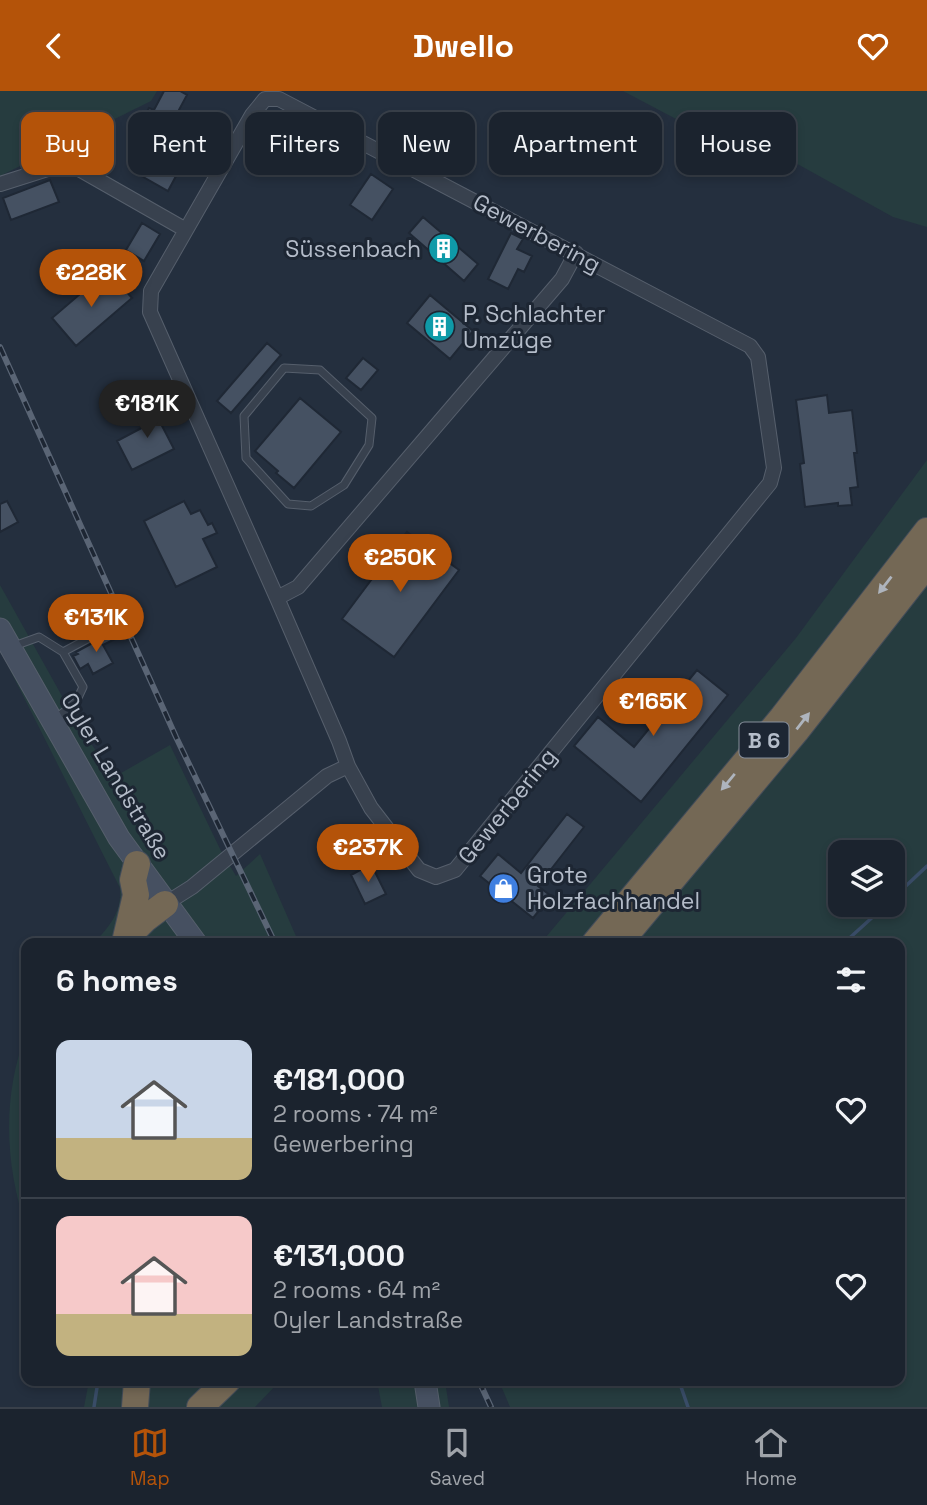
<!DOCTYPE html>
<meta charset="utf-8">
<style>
:root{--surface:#1b232e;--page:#242b36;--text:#f1f3f6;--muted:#a0a4aa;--line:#39404a;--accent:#b45309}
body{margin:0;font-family:"Space Grotesk",sans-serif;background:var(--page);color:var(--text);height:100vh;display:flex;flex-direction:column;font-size:26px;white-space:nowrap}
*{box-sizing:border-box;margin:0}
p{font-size:23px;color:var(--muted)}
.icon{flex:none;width:38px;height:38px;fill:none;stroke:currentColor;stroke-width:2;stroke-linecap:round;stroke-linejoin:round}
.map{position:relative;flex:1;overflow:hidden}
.side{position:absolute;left:21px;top:847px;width:884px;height:448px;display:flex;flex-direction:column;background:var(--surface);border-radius:14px;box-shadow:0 4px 10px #0003,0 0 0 2px var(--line)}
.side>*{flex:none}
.hud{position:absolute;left:21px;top:21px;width:886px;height:63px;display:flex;gap:14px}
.tools{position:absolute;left:828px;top:749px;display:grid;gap:14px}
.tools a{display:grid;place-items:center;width:77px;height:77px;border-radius:14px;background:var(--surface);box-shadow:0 4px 10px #0003,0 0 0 2px var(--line);font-size:35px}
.price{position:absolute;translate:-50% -60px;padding:0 16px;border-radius:24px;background:var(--accent);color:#fff;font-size:23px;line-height:46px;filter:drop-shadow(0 2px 4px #0008)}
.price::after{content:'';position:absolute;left:50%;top:42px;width:21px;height:16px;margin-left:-10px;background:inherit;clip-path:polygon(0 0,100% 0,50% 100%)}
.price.active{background:#222;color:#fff}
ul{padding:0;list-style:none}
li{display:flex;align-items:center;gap:21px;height:175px;padding:0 35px}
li+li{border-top:2px solid var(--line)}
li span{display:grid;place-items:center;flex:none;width:196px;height:140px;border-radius:14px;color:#555}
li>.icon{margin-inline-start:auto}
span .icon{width:84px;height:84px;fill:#fffc;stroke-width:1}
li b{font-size:30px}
h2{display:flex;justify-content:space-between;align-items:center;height:84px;padding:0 35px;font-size:30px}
.tag{padding:0 24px;border-radius:14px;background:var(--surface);box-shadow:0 4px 10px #0003,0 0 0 2px var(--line);font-size:24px;line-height:63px}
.tag.active{background:var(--accent);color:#fff}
header{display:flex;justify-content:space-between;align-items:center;height:91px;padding:0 35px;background:var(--accent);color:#fff;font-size:32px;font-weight:600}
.tabs{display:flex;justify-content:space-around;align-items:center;height:98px;border-top:2px solid var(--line);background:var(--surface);font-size:19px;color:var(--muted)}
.tabs a{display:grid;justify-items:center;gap:4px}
.tabs .active{color:var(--accent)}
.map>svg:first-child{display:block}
.green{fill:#263c3f;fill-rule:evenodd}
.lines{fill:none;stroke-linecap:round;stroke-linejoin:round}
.stream{stroke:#394c67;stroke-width:3.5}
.building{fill:#455162;stroke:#1f2835;stroke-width:2}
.lane-casing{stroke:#565f6c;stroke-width:9}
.street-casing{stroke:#565f6c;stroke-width:16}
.secondary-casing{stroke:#565f6c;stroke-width:23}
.highway-casing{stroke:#434c59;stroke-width:28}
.lane{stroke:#38414e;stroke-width:7}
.street{stroke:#38414e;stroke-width:14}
.secondary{stroke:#465061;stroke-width:21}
.highway{stroke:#746855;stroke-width:26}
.rail-casing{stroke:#5a6575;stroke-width:6}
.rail{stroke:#1d2633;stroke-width:3.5;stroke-dasharray:10;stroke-linecap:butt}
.oneway{fill:#aeb4bd}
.labels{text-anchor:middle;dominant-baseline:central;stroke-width:6;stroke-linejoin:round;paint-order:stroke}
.shield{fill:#1d2633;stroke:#878f9c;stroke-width:2}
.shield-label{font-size:21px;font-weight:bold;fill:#b4bcc9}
.street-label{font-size:23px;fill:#b4bcc9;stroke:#1d2633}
.poi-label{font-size:23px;fill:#b4bcc9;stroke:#1d2633;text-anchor:start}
</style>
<header><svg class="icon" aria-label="back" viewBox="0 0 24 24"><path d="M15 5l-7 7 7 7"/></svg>Dwello<svg class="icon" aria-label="heart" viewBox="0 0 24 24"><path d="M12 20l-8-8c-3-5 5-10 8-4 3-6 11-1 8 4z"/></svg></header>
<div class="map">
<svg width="927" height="1316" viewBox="0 0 927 1316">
<rect width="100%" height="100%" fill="#242f3e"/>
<path class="green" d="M 0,0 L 157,0 L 151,10 L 0,85 Z
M 623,0 L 927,0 L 927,136 L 893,126 L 783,65 L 695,38 Z
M 927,369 L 927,1316 L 510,1316 L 499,1290 L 900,1290 L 900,852 L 541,852 L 796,547 ZM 840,761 L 892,761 L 892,814 L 840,814 Z
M 0,494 L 77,632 L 114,686 L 170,654 L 221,760 L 236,785 L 260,763 L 299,852 L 94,852 C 110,835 122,821 120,797 L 0,559 Z
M 26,943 L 26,1136 C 5,1074 2,1005 26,943 Z
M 89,1290 L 280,1290 L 255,1316 L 84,1316 Z
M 377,1290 L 445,1290 L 449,1316 L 382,1316 Z"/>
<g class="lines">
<path class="stream" d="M 892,808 L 927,775
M 844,852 L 886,814
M 679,1290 L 688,1316
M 94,1316 L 98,1290"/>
</g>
<path class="building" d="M 164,0 L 180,0 L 187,4 L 173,30 L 215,54 L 201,79 L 184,70 L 168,100 L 138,83 L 155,54 L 135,43 L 149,17 L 154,19 Z
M 371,83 L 393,98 L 372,129 L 350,114 Z
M 50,89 L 59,111 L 11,129 L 3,107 Z
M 423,126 L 478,173 L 464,190 L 409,142 Z
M 142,132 L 160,143 L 144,170 L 126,159 Z
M 511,142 L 523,148 L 517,158 L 532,165 L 524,181 L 518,178 L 508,198 L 488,188 Z
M 112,184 L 132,207 L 76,255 L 52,227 L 94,191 L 99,196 Z
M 430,204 L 473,240 L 450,268 L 407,232 Z
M 267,252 L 281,264 L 231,322 L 217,310 Z
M 363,267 L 378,279 L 361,299 L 346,287 Z
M 827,304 L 829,322 L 852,319 L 857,362 L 854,362 L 858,396 L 850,397 L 852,414 L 838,415 L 838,412 L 805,416 L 800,373 L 804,372 L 796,309 Z
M 300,307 L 341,341 L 294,397 L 276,382 L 278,380 L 255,360 Z
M 163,313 L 170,328 L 161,333 L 174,358 L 132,379 L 117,350 L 151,332 L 146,322 Z
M 7,410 L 18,431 L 0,441 L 0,413 Z
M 184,410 L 191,423 L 200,419 L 208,434 L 212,432 L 217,442 L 203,448 L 217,476 L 176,496 L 144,430 Z
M 407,441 L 459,479 L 394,566 L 342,528 Z
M 86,516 L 97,536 L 71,550 L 60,531 Z
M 114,537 L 119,546 L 103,554 L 113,572 L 93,583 L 88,573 L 80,578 L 73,565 L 78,563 L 76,561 L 111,542 Z
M 697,579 L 728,604 L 641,711 L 574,655 L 598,626 L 634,656 Z
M 567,723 L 584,736 L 538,795 L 551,805 L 533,827 L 480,785 L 498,763 L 521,782 Z
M 371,773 L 386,803 L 365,813 L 351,784 Z"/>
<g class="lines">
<defs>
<path id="lane" d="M 284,277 L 320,279 L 372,327 L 369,354 L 344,394 L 311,415 L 288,413 L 246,367 L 244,325 Z
M 14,555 L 39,546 L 63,561 L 83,596 L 76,611 L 55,628
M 63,561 L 108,537 L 101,520"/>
<path id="street" d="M 265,8 L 279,8 L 750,255 L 758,266 L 774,377 L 770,392 L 455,779 L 436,786 L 419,779 L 371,717 L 348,675 L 339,650 L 277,507 L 150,221 L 151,200 L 252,24 Z
M 0,93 L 63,73 L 79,78 L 186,139
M 277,507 L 298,496 L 562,188 L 576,162
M 165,813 L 192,796 L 327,685 L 348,675"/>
<path id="secondary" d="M 0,538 L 119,747 L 196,852
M 425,1290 L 429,1316"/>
<path id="highway" d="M 127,846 L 145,828 L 165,813
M 126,847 L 136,804 L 133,789 L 137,773
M 595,852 L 782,627 L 927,440
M 619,852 L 796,640 L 927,473
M 135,1316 L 137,1290
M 200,1316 L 227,1290"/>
</defs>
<use href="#lane" class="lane-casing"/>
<use href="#street" class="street-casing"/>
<use href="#secondary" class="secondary-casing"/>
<use href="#highway" class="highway-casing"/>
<use href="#lane" class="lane"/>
<use href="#street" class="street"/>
<use href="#secondary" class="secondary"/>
<use href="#highway" class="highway"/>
<defs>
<path id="rail" d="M 0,256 L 176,646 L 275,852
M 479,1290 L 491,1316"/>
</defs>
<use href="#rail" class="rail-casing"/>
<use href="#rail" class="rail"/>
</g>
<defs><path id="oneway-solid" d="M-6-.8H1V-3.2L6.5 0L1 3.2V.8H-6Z" transform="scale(1.75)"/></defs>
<g class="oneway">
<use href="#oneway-solid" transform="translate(885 494) rotate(128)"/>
<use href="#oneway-solid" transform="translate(803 630) rotate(-52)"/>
<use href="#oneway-solid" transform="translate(728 691) rotate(130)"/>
</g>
<defs>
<symbol id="building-disc" viewBox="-11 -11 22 22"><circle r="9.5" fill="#0f9aa8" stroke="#1d2633"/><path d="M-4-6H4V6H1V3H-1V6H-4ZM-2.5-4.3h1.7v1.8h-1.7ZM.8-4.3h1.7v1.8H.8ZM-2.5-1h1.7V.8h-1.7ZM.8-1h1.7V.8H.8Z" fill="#fff"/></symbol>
<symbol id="shop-disc" viewBox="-11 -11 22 22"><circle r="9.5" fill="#3f7fe0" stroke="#1d2633"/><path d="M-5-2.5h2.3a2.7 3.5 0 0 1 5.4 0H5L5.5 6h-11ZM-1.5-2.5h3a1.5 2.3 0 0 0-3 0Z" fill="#fff"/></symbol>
</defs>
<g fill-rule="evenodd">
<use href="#building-disc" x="426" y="140" width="35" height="35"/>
<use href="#building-disc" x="422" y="218" width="35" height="35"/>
<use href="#shop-disc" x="486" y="780" width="35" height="35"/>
</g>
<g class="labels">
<rect class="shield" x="739.5" y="631.5" width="49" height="35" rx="5"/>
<g class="shield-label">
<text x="764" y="649">B 6</text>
</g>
<g class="street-label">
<text transform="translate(537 142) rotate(28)">Gewerbering</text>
<text transform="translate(116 685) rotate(59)">Oyler Landstraße</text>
<text transform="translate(507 715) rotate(-51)">Gewerbering</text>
</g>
<g class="poi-label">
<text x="421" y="158" text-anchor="end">Süssenbach</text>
<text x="463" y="223">P. Schlachter<tspan x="463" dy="26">Umzüge</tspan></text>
<text x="527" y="784">Grote<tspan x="527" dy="26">Holzfachhandel</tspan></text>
</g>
</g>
</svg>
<div class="tools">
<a><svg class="icon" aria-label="layers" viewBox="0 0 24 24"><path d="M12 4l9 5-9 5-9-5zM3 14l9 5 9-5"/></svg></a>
</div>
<b class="price" style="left:91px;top:218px">€228K</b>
<b class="price active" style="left:147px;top:349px">€181K</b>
<b class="price" style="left:400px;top:503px">€250K</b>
<b class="price" style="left:96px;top:563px">€131K</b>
<b class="price" style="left:653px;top:647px">€165K</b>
<b class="price" style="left:368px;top:793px">€237K</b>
<div class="hud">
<a class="tag active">Buy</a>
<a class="tag">Rent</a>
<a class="tag">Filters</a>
<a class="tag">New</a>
<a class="tag">Apartment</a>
<a class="tag">House</a>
</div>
<section class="side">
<h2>6 homes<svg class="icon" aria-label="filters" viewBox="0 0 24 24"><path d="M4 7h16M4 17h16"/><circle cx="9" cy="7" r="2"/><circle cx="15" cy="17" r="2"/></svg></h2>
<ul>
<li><span style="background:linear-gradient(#c9d6e8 70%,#c2b280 0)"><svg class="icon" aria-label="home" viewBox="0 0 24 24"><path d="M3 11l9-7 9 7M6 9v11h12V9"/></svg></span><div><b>€181,000</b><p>2 rooms · 74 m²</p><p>Gewerbering</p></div><svg class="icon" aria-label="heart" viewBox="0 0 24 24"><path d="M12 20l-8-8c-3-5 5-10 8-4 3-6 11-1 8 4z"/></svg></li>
<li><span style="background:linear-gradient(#f6c9c9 70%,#c2b280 0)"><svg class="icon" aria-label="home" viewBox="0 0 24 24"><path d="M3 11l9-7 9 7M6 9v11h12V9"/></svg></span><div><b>€131,000</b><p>2 rooms · 64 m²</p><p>Oyler Landstraße</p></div><svg class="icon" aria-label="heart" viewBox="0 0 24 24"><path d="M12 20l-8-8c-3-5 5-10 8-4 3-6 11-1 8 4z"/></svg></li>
</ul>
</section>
</div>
<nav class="tabs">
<a class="active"><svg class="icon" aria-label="map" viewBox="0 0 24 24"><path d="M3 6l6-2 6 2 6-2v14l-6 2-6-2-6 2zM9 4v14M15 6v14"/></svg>Map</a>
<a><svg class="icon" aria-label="saved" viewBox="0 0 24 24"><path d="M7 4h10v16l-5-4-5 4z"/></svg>Saved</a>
<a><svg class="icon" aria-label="home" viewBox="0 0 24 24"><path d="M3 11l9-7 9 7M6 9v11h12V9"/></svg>Home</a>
</nav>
